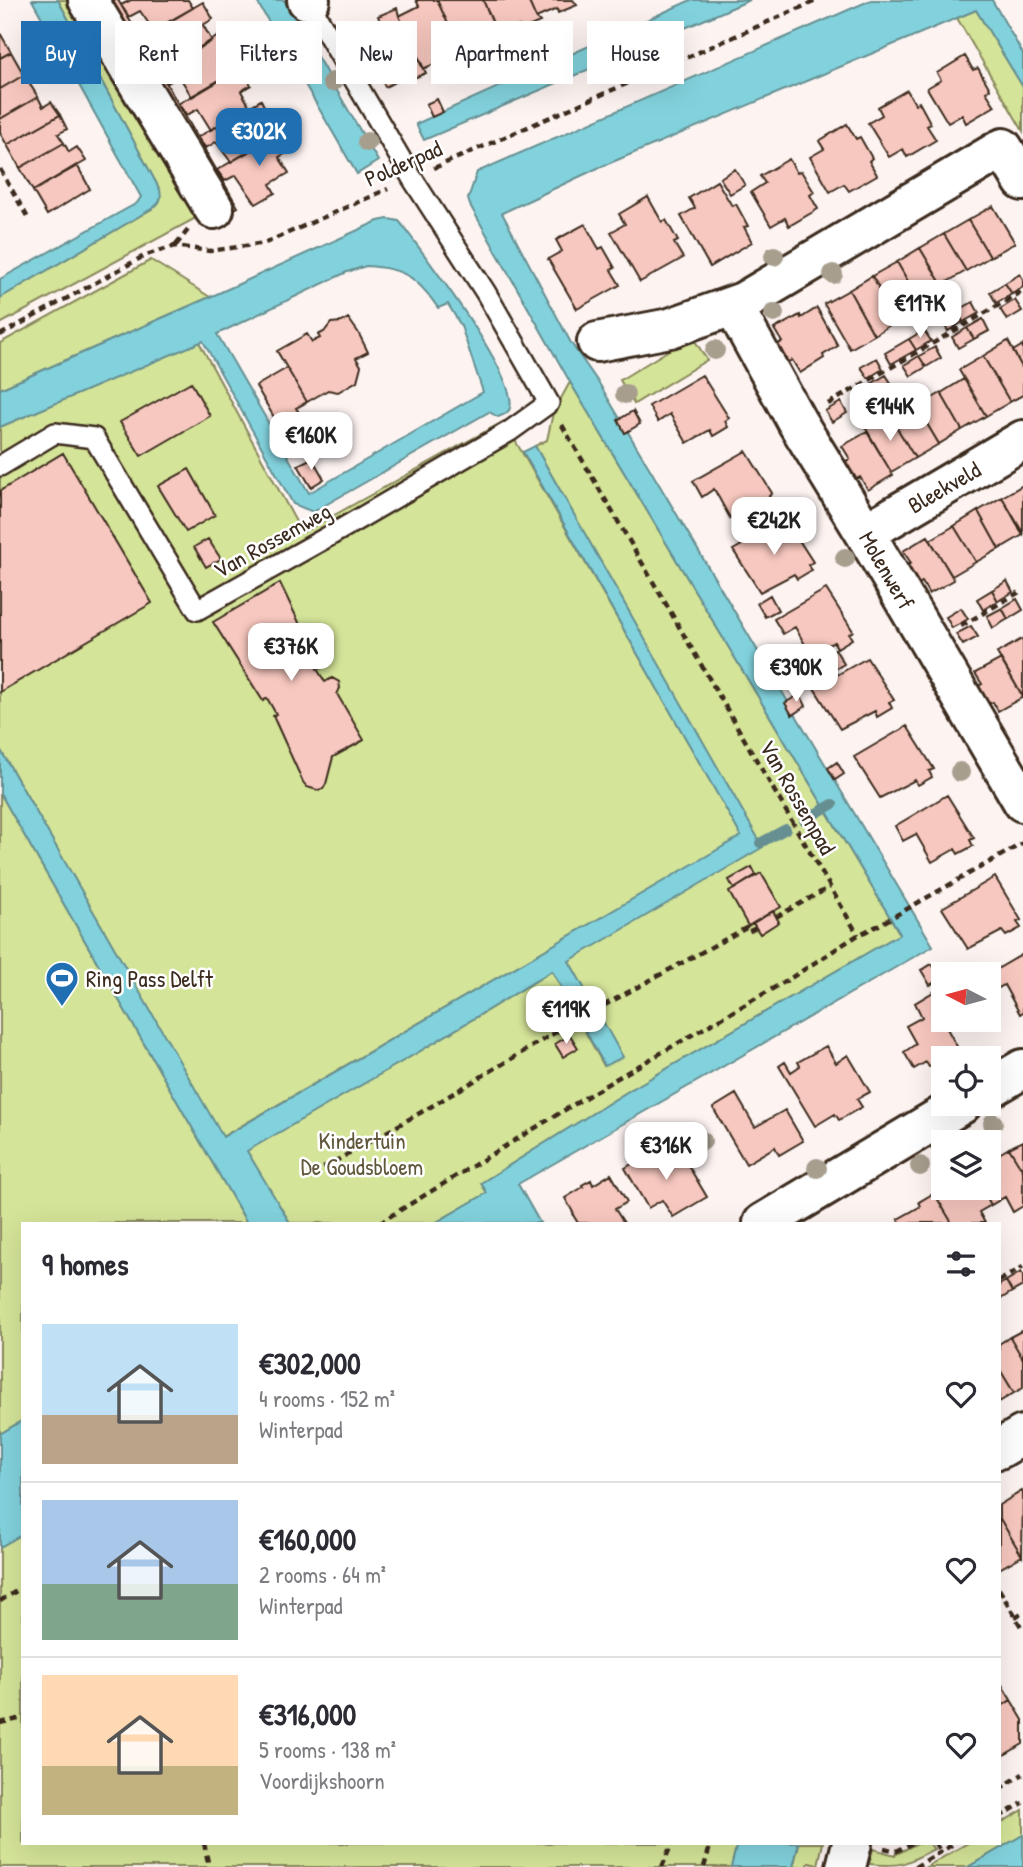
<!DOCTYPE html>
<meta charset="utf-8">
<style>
:root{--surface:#fff;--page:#f2f2f3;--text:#2b2b33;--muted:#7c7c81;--line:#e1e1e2;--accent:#1f6fb2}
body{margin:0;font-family:"Patrick Hand",sans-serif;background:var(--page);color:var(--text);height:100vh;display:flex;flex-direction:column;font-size:26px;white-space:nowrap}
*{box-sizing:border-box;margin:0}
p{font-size:23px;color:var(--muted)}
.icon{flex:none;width:38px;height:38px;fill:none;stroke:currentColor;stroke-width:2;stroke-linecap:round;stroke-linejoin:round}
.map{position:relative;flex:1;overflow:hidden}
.drawer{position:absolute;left:21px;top:1222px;width:980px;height:623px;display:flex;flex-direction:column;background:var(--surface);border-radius:0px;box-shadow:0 7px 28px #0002}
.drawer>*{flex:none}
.guide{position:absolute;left:21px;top:21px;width:982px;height:63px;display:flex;gap:14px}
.needle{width:46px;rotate:276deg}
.fabs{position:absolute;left:931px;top:962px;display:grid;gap:14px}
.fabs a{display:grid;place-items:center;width:70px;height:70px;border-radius:0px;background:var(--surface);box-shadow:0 7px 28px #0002;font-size:35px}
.price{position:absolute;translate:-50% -60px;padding:0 16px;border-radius:14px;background:#fff;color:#222;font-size:23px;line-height:46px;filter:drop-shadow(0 2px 4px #0008)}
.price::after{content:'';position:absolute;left:50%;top:42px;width:21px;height:16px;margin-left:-10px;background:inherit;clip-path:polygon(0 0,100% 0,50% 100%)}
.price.active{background:var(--accent);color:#fff}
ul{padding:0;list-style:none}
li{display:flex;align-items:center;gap:21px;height:175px;padding:0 21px}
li+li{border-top:2px solid var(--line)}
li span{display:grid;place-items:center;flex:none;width:196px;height:140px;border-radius:0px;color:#555}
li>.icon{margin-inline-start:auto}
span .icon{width:84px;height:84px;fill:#fffc;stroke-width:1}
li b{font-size:30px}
h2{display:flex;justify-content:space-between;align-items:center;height:84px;padding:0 21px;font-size:30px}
.tag{padding:0 24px;border-radius:0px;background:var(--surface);box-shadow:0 7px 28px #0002;font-size:24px;line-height:63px}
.tag.active{background:var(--accent);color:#fff}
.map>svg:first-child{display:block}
.green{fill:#d4e498;stroke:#88875b;stroke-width:2}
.water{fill:#82d2dd;stroke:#668f91;stroke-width:2;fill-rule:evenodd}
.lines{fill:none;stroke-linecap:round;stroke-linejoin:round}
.stream{stroke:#668f91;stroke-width:10}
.building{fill:#f7c8bf;stroke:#3b2a1e;stroke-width:2}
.lane-casing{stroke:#3b2a1e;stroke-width:24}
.street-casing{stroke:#3b2a1e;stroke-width:44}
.path{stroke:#3b2a1e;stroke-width:4.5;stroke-dasharray:7 5;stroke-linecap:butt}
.lane{stroke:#fff;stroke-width:19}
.street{stroke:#fff;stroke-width:38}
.tree{fill:#a79e8e}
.labels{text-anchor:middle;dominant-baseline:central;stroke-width:5;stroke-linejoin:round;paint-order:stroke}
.street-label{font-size:23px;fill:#3b2a1e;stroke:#fff}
.poi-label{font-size:23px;fill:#3b2a1e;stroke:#fff;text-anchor:start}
.park-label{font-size:23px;fill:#61583c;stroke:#fff}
</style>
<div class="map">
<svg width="1023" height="1867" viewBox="0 0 1023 1867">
<rect width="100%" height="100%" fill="#fdf4f2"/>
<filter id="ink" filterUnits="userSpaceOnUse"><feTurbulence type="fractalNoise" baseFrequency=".0143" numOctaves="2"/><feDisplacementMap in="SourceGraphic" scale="14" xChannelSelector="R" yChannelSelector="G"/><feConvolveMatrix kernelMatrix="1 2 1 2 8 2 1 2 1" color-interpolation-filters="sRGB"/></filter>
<g filter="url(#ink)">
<path class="green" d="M 58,0 L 79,0 L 199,212 L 194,219 L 0,324 L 0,298 L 153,208 L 160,190 Z
M 976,10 L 1023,87 L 1023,131 L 957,18 Z
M 151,260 L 210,297 L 0,389 L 0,343 Z
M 692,336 L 707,360 L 634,404 L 620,380 Z
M 199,342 L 302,533 L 504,421 L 742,836 L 222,1137 L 0,749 L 0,427 Z
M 570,382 L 900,934 L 630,1090 L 481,1183 L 487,1193 L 435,1223 L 290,1223 L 246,1151 L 422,1050 L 552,971 L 604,1066 L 622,1056 L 568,961 L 762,847 L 535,446 L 547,440 L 553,413 Z
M 0,793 L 247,1223 L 23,1223 L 23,1420 L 0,1434 Z
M 23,1471 L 23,1843 L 779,1843 L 773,1867 L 0,1867 L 0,1484 Z
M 1023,1810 L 1023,1835 L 968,1867 L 926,1867 L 968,1843 L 999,1843 L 999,1824 Z
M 799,1843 L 823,1843 L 818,1865 L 809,1863 L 807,1867 L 793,1867 Z
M 917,1843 L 929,1843 L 934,1849 C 906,1864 901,1867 869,1864 L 873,1849 L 895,1855 Z"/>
<path class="water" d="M 32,0 L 58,0 L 160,190 C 162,199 160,203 153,208 L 0,298 L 0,279 L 137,203 L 141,197 Z
M 256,0 L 284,0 L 378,161 L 357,174 Z
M 691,0 L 750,0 L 424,140 L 416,124 Z
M 871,0 L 992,0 L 1023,54 L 1023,87 L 976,10 L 598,168 L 502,213 L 571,343 L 600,385 L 933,946 L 518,1184 L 540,1223 L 435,1223 L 487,1193 L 481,1183 L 630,1090 L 900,934 L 570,382 L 470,205 L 468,199 L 477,172 Z
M 388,219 L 399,221 L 404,227 C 425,257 519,377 510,408 C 509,413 503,415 498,417 L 489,412 L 313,512 L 293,504 L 203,341 L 0,427 L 0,389 L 210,297 L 378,221 ZM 366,266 C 404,268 417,277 438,308 L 448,304 L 461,326 L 483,392 L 309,493 L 217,334 L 347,272 Z
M 535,446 L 763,847 L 569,961 L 623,1057 L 605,1066 L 552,971 L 422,1050 L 247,1151 L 290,1223 L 247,1223 L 0,793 L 0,749 L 223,1137 L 741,836 L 523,452 Z
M 23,1420 L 23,1534 L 0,1547 L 0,1434 Z
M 1023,1835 L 1023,1867 L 968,1867 Z
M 737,1843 L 799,1843 L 793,1867 L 731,1867 Z"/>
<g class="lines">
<path class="stream" d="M 804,820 L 833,804
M 760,843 L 786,829"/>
</g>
<path class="building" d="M 104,0 L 118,0 L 238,207 L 227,213 Z
M 131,0 L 188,0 L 193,8 L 154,31 L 140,11 L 129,17 L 121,5 Z
M 416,0 L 437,0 L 461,52 L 464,56 L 445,64 L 443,60 L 423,69 L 399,16 L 419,6 Z
M 437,0 L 483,0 L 498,35 L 502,39 L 483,47 L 481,43 L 461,52 Z
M 483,0 L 528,0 L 536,18 L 540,22 L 521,30 L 519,26 L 498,35 Z
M 528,0 L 573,0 L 577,5 L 558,13 L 557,9 L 536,18 Z
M 203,2 L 213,19 L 203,25 L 212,41 L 173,64 L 164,49 L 162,49 L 159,44 L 148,50 L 142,39 L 140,38 Z
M 397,8 L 399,16 L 426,73 L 407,81 L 406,77 L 385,87 L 361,33 L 381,24 L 378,16 Z
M 0,33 L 11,52 L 0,58 Z
M 222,34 L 232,52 L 222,58 L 231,74 L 192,97 L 179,76 L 168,83 L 160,71 Z
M 11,52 L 24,75 L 0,89 L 0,58 Z
M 965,56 L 973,70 L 978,68 L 990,89 L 986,92 L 995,106 L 966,123 L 962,115 L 948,123 L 927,88 L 941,80 L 937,73 Z
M 242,67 L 251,85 L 241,91 L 250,107 L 211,130 L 198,109 L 187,115 L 178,104 Z
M 24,75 L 38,97 L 0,119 L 0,89 Z
M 907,90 L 915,104 L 919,102 L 931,124 L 927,126 L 936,140 L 907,157 L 903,149 L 889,157 L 868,123 L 882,115 L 878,107 Z
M 38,97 L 43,107 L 51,102 L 60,115 L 7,145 L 0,133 L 0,119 Z
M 437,99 L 443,112 L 432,117 L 426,104 Z
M 261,100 L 270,118 L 260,124 L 269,140 L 231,162 L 216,142 L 206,148 L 198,138 L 198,137 Z
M 60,115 L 67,129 L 58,134 L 64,143 L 20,168 L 7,145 Z
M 847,124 L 856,139 L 860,137 L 872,158 L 869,161 L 877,175 L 849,191 L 844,184 L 830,192 L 810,157 L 824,149 L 819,141 Z
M 280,133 L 290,151 L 279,157 L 289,173 L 270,184 L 275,193 L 256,204 L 236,175 L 225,181 L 217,170 Z
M 64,143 L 69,152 L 77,147 L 86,161 L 33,191 L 20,168 Z
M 789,159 L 797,173 L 801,171 L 814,192 L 810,195 L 818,209 L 789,226 L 785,218 L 771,226 L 751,192 L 765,183 L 760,176 Z
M 77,165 L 90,189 L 47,215 L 33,191 Z
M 735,169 L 745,185 L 730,194 L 720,178 Z
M 717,181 L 732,206 L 736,204 L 748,226 L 744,227 L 752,242 L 710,267 L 681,216 L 695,208 L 689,198 Z
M 648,197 L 662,222 L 666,220 L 678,241 L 674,243 L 683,258 L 640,282 L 611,232 L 625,224 L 619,214 Z
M 993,206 L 1015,243 L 990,257 L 968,220 Z
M 968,220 L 990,257 L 966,271 L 944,234 Z
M 585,224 L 599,249 L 603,247 L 615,268 L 611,270 L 620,285 L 577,309 L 548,259 L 562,251 L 556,240 Z
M 944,234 L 966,271 L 942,285 L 920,248 Z
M 920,248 L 942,285 L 918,299 L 897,262 Z
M 897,262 L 918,299 L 919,298 L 924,306 L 898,320 L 872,276 Z
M 1020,274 L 1023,279 L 1023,287 L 1012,294 L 1005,283 Z
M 872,276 L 898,320 L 874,335 L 849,290 Z
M 1005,283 L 1012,294 L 996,303 L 990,292 Z
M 849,290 L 874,335 L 850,349 L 824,304 Z
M 1015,300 L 1022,311 L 1007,320 L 1000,309 Z
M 973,302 L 979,313 L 963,322 L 957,311 Z
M 817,308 L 838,346 L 823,355 L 824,358 L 800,373 L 792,360 L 786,363 L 776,345 L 782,342 L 774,329 L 800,315 L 801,318 Z
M 957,311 L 963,322 L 948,331 L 942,320 Z
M 348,318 L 358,332 L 368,352 L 356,358 L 361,366 L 357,381 L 338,392 L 328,390 L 307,402 L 277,351 L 307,334 L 312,342 L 320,338 L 318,335 L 324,332 L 331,323 L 342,322 Z
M 983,319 L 989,331 L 974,339 L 967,328 Z
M 967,328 L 974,339 L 958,348 L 952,337 Z
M 924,330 L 931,341 L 916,350 L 909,339 Z
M 909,339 L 916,350 L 891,364 L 885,353 Z
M 1008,341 L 1023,369 L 1023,395 L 1010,402 L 983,356 Z
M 1023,345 L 1023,369 L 1013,351 Z
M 935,347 L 941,358 L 926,367 L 919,356 Z
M 919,356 L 926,367 L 911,376 L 904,365 Z
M 983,356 L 1010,402 L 986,416 L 959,370 Z
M 877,358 L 883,369 L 868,378 L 861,367 Z
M 287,368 L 307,402 L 296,408 L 300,414 L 279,426 L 256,386 Z
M 702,375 L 729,418 L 725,421 L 728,427 L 713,436 L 710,430 L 687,443 L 670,414 L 658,422 L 649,406 Z
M 886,375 L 893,386 L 878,395 L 871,384 Z
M 964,379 L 986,416 L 962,430 L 941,393 Z
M 191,382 L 210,416 L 141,456 L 120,422 Z
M 871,384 L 878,395 L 863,404 L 856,393 Z
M 941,393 L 962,430 L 939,444 L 917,407 Z
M 912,399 L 939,444 L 915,458 L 888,413 Z
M 841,402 L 847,413 L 832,422 L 825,411 Z
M 633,411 L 640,424 L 625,433 L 618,420 Z
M 888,413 L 915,458 L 891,472 L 865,427 Z
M 867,432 L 893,475 L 868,490 L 860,477 L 855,480 L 844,462 L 850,459 L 842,446 Z
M 746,451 L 772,493 L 769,496 L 771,501 L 756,510 L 754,504 L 730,518 L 714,489 L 702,497 L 693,481 Z
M 63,453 L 152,603 L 0,692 L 0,491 Z
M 312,458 L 324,479 L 311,487 L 298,465 Z
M 189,469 L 215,515 L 186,532 L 158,486 Z
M 1023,485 L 1023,533 L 1002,497 Z
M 1002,497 L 1023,535 L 999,549 L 978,511 Z
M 978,511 L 999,549 L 976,562 L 954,526 Z
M 786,520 L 813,562 L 808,565 L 812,570 L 797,579 L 794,574 L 760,592 L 733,550 Z
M 954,526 L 976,562 L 952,576 L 930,540 Z
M 928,536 L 954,580 L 929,594 L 922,582 L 916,585 L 905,566 L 911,563 L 903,551 Z
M 208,539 L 221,559 L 206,567 L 194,547 Z
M 1007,581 L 1013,592 L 998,601 L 992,590 Z
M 280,583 L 321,668 L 317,669 L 325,682 L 332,678 L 339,682 L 340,688 L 337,694 L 364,740 L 333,757 L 326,784 L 323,789 L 317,790 L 307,787 L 303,782 L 273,716 L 276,714 L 267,698 L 263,701 L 213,622 Z
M 826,589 L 853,631 L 849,634 L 852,639 L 837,648 L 834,642 L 811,655 L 795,627 L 783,634 L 774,619 Z
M 992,590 L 998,601 L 983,610 L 977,599 Z
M 770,595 L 778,610 L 765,617 L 757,603 Z
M 1017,599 L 1023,610 L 1008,619 L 1002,608 Z
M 961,608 L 968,619 L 952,628 L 946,617 Z
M 1002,608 L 1008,619 L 993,628 L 987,616 Z
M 971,626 L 978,637 L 963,645 L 956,634 Z
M 1022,639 L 1023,642 L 1023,697 L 997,653 Z
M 835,649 L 844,664 L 827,674 L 818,658 Z
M 867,658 L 894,700 L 889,702 L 892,708 L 877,717 L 875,711 L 840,729 L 814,688 Z
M 1001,659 L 1023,697 L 998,711 L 993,702 L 986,705 L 976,687 L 982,684 L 975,673 Z
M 800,694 L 806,706 L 792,715 L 785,703 Z
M 907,726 L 934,769 L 929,771 L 932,777 L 918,785 L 915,780 L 880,798 L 854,757 Z
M 837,762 L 844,774 L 835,780 L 828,768 Z
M 947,795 L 974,838 L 970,840 L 973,846 L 958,854 L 955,849 L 932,862 L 916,834 L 903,841 L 895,826 Z
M 752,867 L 756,875 L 734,889 L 729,880 Z
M 761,873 L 781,907 L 748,926 L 729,892 Z
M 995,877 L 1021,920 L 1017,922 L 1021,928 L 1006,936 L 1002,931 L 968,949 L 942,908 Z
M 773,911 L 779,922 L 760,934 L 753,923 Z
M 1023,954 L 1023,1012 L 1020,1014 L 1004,985 L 992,992 L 989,987 L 989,975 L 987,975 Z
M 962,963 L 969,975 L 943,975 L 943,974 Z
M 932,964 L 941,978 L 930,985 L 921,970 Z
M 940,988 L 943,994 L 943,1020 L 949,1020 L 944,1023 L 959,1050 L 929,1067 L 926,1062 L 914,1069 L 904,1052 L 916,1044 L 906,1026 L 922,1017 L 915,1003 Z
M 570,1035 L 578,1048 L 563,1057 L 555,1044 Z
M 826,1046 L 836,1063 L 848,1055 L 870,1092 L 857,1099 L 862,1107 L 839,1120 L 835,1114 L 815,1126 L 779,1066 L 785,1062 L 791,1072 L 800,1066 L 798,1062 Z
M 736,1094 L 755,1127 L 785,1110 L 803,1141 L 779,1155 L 775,1147 L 746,1164 L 713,1108 Z
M 1023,1141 L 1023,1171 L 1009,1148 Z
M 1009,1148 L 1023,1171 L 1023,1206 L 1013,1212 L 1005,1197 L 991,1205 L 982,1188 L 989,1188 L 989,1166 L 997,1161 L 994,1157 Z
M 679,1150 L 707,1197 L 673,1217 L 662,1200 L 648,1208 L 625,1168 L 652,1152 L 658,1162 Z
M 611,1174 L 627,1202 L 615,1209 L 624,1223 L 578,1223 L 573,1215 L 574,1214 L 565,1198 L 583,1187 L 582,1185 L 591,1180 L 593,1185 Z
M 943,1187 L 982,1188 L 991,1205 L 979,1212 L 985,1223 L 952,1223 L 934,1193 Z
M 934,1193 L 952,1223 L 901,1223 L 898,1219 L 921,1206 L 919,1202 Z
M 1021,1272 L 1023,1276 L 1023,1286 L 1012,1292 L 1006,1281 Z
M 1006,1281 L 1012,1292 L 999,1300 L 999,1285 Z
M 1023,1330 L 1023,1359 L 1010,1337 Z
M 1010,1337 L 1023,1359 L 1023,1388 L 1014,1393 L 999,1368 L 999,1344 Z
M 999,1368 L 1014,1393 L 999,1402 Z
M 1022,1491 L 1023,1493 L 1022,1556 L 999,1517 L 999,1505 Z
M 999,1517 L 1022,1556 L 999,1569 Z
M 999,1680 L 1011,1700 L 999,1708 Z
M 1011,1700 L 1023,1720 L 1023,1744 L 999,1758 L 999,1708 Z"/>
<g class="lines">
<defs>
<path id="lane" d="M 0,466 L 55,433 L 94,438 L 197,610 L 331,535 L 510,431 L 549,403 L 486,293 L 412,178 L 308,1"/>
<path id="street" d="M 88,0 L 214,209
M 307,0 L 310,0
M 1023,181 L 1003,148 L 743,302 L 736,311 L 797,422 L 865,533 L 1023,802
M 597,342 L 670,328 L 743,302
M 865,533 L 1023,440
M 989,1089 L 1023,1069
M 763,1223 L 962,1104
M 999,1449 L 1023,1435
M 846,1867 L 852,1843"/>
</defs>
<use href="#lane" class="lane-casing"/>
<use href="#street" class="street-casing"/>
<path class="path" d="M 434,168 L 818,0
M 0,169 L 28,218
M 176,245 L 188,230
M 0,335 L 146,255 L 175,246 L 210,251 L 265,243 L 388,189
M 828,404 L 1023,291
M 562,425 L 858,935
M 961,626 L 1023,590
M 776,917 L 830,887
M 313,1174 L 432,1106 L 568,1025 L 746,928 L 748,932 L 756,928
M 379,1223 L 614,1080 L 786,981 L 858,935 L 877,926 L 1023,843
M 999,1281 L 1023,1267
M 999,1589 L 1023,1630
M 0,1601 L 23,1587
M 1015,1617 L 1023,1612
M 0,1723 L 23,1718
M 999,1789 L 1023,1774
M 999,1817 L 1023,1803
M 204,1843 L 209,1867
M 935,1843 L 940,1851
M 884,1848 L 897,1851 L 912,1843
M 662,1867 L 672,1843
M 704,1867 L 711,1843
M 915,1867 L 955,1843"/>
<use href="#lane" class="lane"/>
<use href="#street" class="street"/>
</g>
<g class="tree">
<circle cx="302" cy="30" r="10"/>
<circle cx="332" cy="82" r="10"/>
<circle cx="367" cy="142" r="10"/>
<circle cx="774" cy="256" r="10"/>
<circle cx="833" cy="274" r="10"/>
<circle cx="774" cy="313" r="10"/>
<circle cx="715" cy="350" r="10"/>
<circle cx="625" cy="394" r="10"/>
<circle cx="845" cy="558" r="10"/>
<circle cx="960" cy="772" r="10"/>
<circle cx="993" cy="1123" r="10"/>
<circle cx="702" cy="1141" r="10"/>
<circle cx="920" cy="1166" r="10"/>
<circle cx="817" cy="1168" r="10"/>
</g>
</g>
<defs>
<symbol id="stadium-pin" viewBox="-11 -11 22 30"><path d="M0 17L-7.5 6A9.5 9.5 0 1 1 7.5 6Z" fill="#1f6fb2" stroke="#fff"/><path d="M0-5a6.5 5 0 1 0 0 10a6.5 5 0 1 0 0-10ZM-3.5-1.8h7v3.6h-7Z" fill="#fff"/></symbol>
</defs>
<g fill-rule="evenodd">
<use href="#stadium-pin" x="43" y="959" width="38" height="52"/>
</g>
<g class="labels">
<g class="street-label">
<text transform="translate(403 163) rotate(-24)">Polderpad</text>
<text transform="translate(944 487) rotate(-30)">Bleekveld</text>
<text transform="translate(272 540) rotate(-29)">Van Rossemweg</text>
<text transform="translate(887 570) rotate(60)">Molenwerf</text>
<text transform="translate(798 797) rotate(60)">Van Rossempad</text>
</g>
<g class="poi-label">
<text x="86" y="978">Ring Pass Delft</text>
</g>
<g class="park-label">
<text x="362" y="1140">Kindertuin<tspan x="362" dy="26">De Goudsbloem</tspan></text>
</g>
</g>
</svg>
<div class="fabs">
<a><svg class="needle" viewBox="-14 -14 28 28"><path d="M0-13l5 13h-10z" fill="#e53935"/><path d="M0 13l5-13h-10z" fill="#7c7c81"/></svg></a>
<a><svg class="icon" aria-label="locate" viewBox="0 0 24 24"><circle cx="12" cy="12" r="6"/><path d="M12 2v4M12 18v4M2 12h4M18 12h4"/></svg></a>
<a><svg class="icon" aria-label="layers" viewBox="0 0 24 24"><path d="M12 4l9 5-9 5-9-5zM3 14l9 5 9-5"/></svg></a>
</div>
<b class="price active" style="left:259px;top:168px">€302K</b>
<b class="price" style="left:920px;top:340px">€117K</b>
<b class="price" style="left:890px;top:443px">€144K</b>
<b class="price" style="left:311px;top:472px">€160K</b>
<b class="price" style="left:774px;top:557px">€242K</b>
<b class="price" style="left:291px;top:683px">€376K</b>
<b class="price" style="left:796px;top:704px">€390K</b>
<b class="price" style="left:566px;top:1046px">€119K</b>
<b class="price" style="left:666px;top:1182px">€316K</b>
<div class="guide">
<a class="tag active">Buy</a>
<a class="tag">Rent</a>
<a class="tag">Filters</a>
<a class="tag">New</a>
<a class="tag">Apartment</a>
<a class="tag">House</a>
</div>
<section class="drawer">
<h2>9 homes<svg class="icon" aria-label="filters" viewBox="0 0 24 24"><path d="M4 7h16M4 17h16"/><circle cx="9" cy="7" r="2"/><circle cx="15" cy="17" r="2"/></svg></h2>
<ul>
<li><span style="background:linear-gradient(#bfe0f5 65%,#b9a48a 0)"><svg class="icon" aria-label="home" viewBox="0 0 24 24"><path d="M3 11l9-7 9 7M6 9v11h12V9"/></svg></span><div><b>€302,000</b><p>4 rooms · 152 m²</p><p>Winterpad</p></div><svg class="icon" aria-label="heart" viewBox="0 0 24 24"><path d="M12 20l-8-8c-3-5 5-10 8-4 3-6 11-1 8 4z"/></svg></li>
<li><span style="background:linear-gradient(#a9c7e8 60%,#7fa58c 0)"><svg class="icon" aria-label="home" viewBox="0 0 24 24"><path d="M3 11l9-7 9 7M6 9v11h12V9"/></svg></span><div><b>€160,000</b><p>2 rooms · 64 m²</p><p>Winterpad</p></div><svg class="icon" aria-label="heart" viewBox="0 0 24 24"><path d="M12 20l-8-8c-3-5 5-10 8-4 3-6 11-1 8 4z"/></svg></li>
<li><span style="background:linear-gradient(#ffd9b3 65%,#c2b280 0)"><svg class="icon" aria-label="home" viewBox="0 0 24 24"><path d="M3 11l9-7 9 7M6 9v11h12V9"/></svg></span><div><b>€316,000</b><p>5 rooms · 138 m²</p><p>Voordijkshoorn</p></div><svg class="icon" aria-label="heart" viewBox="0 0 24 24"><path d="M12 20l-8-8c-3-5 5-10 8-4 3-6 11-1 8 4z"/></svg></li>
</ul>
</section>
</div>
